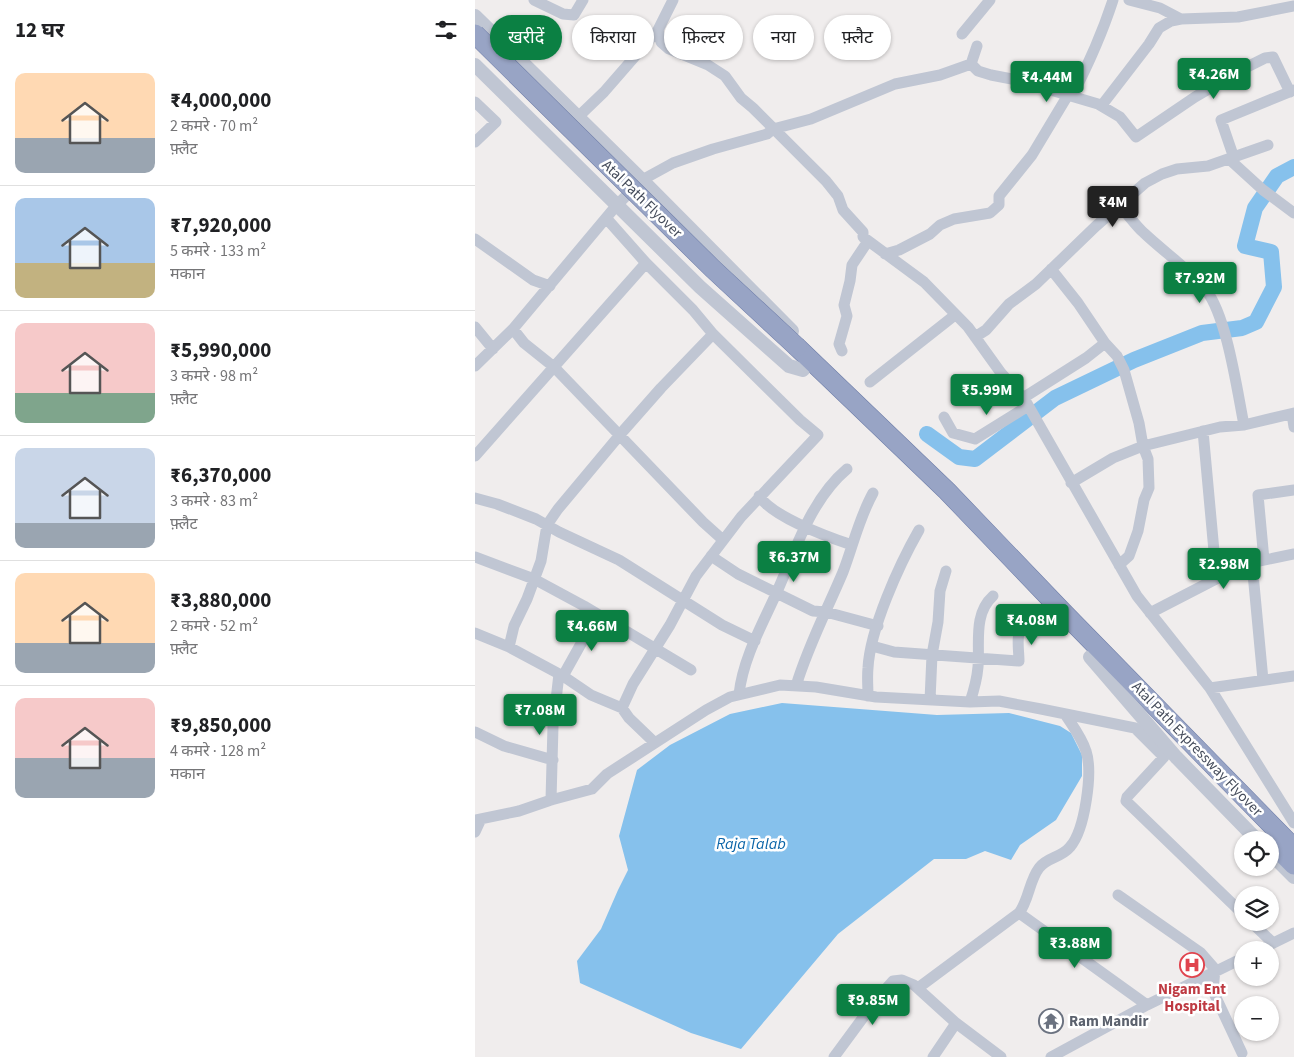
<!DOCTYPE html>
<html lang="hi">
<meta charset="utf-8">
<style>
:root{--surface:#fff;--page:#f6f6f6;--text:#202124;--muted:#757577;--line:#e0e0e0;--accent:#0b8043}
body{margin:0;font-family:"Source Sans 3","Noto Sans Devanagari",sans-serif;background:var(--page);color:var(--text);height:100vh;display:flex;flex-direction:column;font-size:19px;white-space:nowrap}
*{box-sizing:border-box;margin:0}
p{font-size:16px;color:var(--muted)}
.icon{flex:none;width:28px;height:28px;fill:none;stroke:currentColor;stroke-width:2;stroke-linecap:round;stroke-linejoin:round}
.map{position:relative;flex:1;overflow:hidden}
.side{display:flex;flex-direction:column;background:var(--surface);width:475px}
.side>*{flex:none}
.hud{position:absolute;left:15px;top:15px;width:475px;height:45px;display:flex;gap:10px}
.controls{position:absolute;left:759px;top:831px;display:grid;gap:10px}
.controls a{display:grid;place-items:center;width:45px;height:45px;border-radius:50%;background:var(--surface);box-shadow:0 1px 4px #0004;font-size:25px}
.price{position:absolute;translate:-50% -42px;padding:0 11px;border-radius:5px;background:var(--accent);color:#fff;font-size:16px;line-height:32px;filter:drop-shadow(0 1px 2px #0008)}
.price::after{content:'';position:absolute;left:50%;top:30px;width:15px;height:11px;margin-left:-8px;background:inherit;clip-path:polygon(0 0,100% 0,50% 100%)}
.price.on{background:#222;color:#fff}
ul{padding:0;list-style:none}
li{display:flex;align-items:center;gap:15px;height:125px;padding:0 15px}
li+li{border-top:1px solid var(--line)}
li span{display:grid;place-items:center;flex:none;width:140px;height:100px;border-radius:10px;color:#555}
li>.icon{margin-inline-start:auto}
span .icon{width:60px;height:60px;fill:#fffc;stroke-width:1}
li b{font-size:21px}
h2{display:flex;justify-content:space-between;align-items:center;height:60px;padding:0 15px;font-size:21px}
.pill{padding:0 18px;border-radius:22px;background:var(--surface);box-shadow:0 1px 4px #0004;font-size:18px;line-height:45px}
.pill.on{background:var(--accent);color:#fff}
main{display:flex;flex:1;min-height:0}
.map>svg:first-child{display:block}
.water{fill:#86c1ec}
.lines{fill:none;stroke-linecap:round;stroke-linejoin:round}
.river{stroke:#86c1ec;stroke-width:16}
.trunk-casing{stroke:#6f7ea9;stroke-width:20}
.minor{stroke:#c0c6d3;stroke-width:11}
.tertiary{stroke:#c0c6d3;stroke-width:14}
.trunk{stroke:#98a4c5;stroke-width:19}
.trunk-bridge-casing{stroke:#6f7ea9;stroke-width:20;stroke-linecap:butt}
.trunk-bridge{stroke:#98a4c5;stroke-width:19}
.labels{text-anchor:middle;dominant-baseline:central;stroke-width:5;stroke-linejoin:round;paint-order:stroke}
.street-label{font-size:15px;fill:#454c5b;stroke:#fff}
.health-label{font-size:15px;font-weight:bold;fill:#be3a42;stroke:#fff}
.worship-label{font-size:15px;font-weight:bold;fill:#5b616d;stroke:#fff;text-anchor:start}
.water-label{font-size:16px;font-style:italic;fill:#0b65a8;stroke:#fff}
</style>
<main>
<section class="side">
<h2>12 घर<svg class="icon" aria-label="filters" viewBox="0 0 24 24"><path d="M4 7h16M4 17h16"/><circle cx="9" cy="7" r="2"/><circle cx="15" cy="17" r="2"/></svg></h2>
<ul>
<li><span style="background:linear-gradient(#ffd9b3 65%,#9aa5b1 0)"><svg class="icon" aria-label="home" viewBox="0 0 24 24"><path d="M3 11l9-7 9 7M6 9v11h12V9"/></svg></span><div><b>₹4,000,000</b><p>2 कमरे · 70 m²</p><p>फ़्लैट</p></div></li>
<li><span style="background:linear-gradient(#a9c7e8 65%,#c2b280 0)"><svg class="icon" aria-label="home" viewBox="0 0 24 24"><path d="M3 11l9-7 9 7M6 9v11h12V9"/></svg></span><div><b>₹7,920,000</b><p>5 कमरे · 133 m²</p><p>मकान</p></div></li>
<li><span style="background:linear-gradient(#f6c9c9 70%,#7fa58c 0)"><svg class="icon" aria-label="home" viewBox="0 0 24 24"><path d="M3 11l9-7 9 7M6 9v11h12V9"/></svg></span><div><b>₹5,990,000</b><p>3 कमरे · 98 m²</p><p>फ़्लैट</p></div></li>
<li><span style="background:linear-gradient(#c9d6e8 75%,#9aa5b1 0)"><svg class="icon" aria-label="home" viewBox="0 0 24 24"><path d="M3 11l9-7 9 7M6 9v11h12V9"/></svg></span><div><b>₹6,370,000</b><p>3 कमरे · 83 m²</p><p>फ़्लैट</p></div></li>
<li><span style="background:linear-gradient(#ffd9b3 70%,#9aa5b1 0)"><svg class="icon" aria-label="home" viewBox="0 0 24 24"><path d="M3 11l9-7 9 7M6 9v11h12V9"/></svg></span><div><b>₹3,880,000</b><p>2 कमरे · 52 m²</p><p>फ़्लैट</p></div></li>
<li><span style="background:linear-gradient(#f6c9c9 60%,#9aa5b1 0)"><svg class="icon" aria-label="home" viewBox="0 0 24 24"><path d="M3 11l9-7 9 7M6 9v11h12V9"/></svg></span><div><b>₹9,850,000</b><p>4 कमरे · 128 m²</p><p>मकान</p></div></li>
</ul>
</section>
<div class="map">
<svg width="819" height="1057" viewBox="0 0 819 1057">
<rect width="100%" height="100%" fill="#f0eded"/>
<path class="water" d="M 307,703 L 462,715 L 534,713 L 585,726 L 596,733 L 607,755 L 607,776 L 581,820 L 545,845 L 536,860 L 510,851 L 491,859 L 459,859 L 363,934 L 266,1049 L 216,1033 L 105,983 L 102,961 L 126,929 L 143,890 L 153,870 L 144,836 L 162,770 L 195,745 L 255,714 Z"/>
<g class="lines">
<path class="river" d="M 452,434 L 484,457 L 500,459 L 580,398 L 659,360 L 727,333 L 767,328 L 781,322 L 799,287 L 796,252 L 770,246 L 780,208 L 802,176 L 819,167"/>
<defs>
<path id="trunk" d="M 322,347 L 472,491 L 587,611 L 819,848
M 795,841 L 819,865"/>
</defs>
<use href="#trunk" class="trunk-casing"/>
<path class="minor" d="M 59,0 L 88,14 L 99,15 L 108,0
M 198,0 L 183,30 L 186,42 L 194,49 L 233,65 L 250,76 L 266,98 L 278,108 L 351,181 L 363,196 L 368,210 L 388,232 L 388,237 L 449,282 L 493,327 L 526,373 L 550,400 L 662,596 L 735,688 L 819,676
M 654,0 L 685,8 L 706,19 L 763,17 L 819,6
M 487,34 L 515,0
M 496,64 L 503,71 L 516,75 L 542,80 L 623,104 L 645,117 L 661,137 L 720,97 L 768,69 L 790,58 L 798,57 L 815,92
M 496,64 L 502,46
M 597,96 C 613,65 627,34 638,0
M 0,102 L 21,122 L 0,142
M 627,105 L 674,44 L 684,28 L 696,21 L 706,19
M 103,117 L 129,92 L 183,30
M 759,158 L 746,120 L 819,90
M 754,159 L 788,190 L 819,213
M 644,205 C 653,214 660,225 669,233 C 689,252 714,269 731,290 C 752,317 762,390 769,425
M 132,219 L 171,263 L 218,310 L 238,334 L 325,420 L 343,435 L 266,517 L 221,576 L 195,625 L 158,684 L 147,708
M 0,239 L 58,280 L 75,286
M 410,254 L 424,250 L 455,234 L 465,225 L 479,219 L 515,213 L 524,205 L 524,196 L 557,155 L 593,95
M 576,269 L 603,303 L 630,343 L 642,356 L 649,370 L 664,423 L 668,446 L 673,459 L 674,488 L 669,500 L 663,531 L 654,556 L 644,565
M 0,327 L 18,349
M 38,329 L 49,343 L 79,367 L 228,522 L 248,540
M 500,337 L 511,330 L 534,304 L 561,284 L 621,226 L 670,183 L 687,174 L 702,169 L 733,166 L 793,145
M 367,351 L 364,344 L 372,316 L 369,305 L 375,281 L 377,265 L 393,241
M 0,366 L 38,329 L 141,206 L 167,180 L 198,163 L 238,149 L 292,134 L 298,129 L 336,119 L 420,84 L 465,75 L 496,64
M 395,382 L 480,315
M 548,398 L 611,358 L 630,343
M 817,414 L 819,427
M 469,417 L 478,433 L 500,439 L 553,406
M 728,431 L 740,562
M 0,456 L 171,263
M 596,483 L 638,458 L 668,446 L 745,427 L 769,425 L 819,413
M 284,496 C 298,517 353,537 377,545
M 0,498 L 22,504 L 61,519 L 84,532 L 144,560 L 247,625 L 280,641
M 236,556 L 263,574 L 338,611 L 351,612 L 403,626
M 0,557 L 59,579 L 109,606 L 216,670
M 789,560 L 783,495 L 819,490
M 777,563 L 788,680
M 675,613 L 770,564 L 819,554
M 0,633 L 34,647 L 88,676 L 116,695 L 147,708 L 154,718 L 180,743
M 397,646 L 419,652 L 544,661 C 544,649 540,633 549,623
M 34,647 L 39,626 L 52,599 L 66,561 L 72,525 L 83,509 L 149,430 L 186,388 L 238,334
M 88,676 L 122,615
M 321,686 C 333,646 352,610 368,572 C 378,546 384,518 398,493
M 735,688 L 819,823
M 264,694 C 268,659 286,627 301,594 C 320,552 335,500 372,469
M 393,696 C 393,687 392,677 393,668 C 395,629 424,565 444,530
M 455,700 L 457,655 L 463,622 L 465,591 L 471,571
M 495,702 C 499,690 502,679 503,667 C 505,643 498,614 518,596
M 0,732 L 29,746 L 78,760
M 76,800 L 78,726 L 84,674
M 0,820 L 44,811 L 76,800 L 117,789 L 132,774 L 231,710 L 255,697 L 305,685 L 341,687 L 401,697 L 495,702 L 524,701 L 566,709 L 660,728 L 689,757 L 652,797 L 651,801 L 768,914
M 0,832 L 6,819
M 643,895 L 726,953 L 740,969 L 738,991 L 767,1053
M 544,913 L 672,1005
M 776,922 L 798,943
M 784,950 L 819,933
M 443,988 L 544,913 C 554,900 554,881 564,868 C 572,857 586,858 595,847 C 610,830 618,772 611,751 C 607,738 597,725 590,714
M 359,1057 L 401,1000 L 418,981 L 427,980 L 439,985 L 481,1023 L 526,1057
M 458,1057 L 481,1023
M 576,1057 L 672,1005 L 768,958"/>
<path class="tertiary" d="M 0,16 L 167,180 L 317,331
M 0,65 L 225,287 L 314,366 L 328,370
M 615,657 L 701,757 L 782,840
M 802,860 L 819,877"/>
<use href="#trunk" class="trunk"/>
<defs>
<path id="trunk-bridge" d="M 0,34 L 238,269 L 322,347"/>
</defs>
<use href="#trunk-bridge" class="trunk-bridge-casing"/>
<use href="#trunk-bridge" class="trunk-bridge"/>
</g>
<defs>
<symbol id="hospital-ring" viewBox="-11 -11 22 22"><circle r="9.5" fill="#fff" stroke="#e0444e" stroke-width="1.5"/><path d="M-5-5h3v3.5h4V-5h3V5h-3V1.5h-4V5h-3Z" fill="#e0444e"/></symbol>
<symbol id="temple-ring" viewBox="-11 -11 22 22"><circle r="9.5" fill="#fff" stroke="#6b7280" stroke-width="1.5"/><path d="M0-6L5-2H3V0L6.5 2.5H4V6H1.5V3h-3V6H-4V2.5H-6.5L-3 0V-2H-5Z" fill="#6b7280"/></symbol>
</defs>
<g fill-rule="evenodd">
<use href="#hospital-ring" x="703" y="951" width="28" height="28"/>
<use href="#temple-ring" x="562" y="1007" width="28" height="28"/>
</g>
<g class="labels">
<g class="street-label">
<text transform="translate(167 199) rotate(44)">Atal Path Flyover</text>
<text transform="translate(722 749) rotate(46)">Atal Path Expressway Flyover</text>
</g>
<g class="health-label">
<text x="717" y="989">Nigam Ent<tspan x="717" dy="17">Hospital</tspan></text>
</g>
<g class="worship-label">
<text x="594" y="1021">Ram Mandir</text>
</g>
<g class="water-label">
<text x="276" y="844">Raja Talab</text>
</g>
</g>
</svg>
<div class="controls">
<a><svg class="icon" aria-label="locate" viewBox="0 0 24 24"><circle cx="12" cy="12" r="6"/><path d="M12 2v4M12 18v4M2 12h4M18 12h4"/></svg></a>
<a><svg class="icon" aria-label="layers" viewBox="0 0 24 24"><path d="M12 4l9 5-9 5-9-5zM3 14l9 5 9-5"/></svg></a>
<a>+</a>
<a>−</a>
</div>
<b class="price" style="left:739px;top:100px">₹4.26M</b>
<b class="price" style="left:572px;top:103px">₹4.44M</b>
<b class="price on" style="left:638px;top:228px">₹4M</b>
<b class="price" style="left:725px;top:304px">₹7.92M</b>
<b class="price" style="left:512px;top:416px">₹5.99M</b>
<b class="price" style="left:319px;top:583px">₹6.37M</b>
<b class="price" style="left:749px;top:590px">₹2.98M</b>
<b class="price" style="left:557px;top:646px">₹4.08M</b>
<b class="price" style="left:117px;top:652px">₹4.66M</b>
<b class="price" style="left:65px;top:736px">₹7.08M</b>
<b class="price" style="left:600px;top:969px">₹3.88M</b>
<b class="price" style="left:398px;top:1026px">₹9.85M</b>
<div class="hud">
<a class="pill on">खरीदें</a>
<a class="pill">किराया</a>
<a class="pill">फ़िल्टर</a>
<a class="pill">नया</a>
<a class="pill">फ़्लैट</a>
</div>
</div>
</main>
